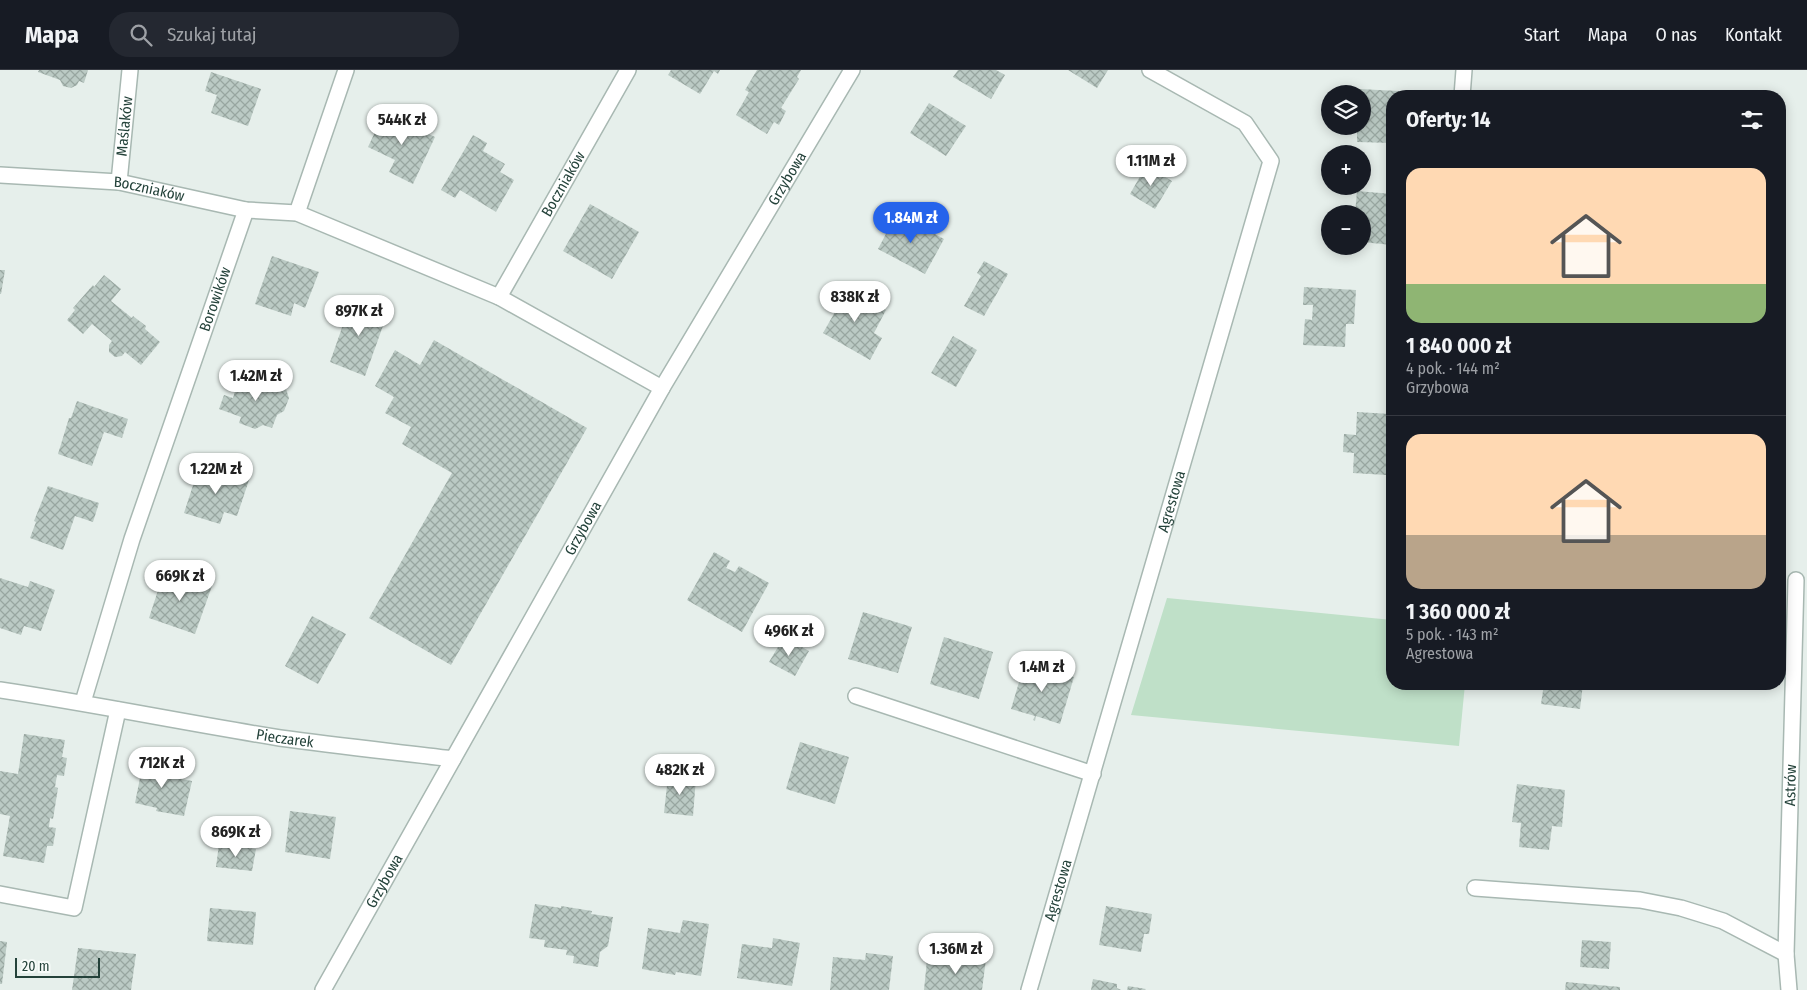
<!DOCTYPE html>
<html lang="pl">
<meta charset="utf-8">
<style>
:root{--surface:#171b24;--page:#242831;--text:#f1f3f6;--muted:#9ea1a6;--line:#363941;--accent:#2563eb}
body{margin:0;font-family:"Fira Sans Condensed",sans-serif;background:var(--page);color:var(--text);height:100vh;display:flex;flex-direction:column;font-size:19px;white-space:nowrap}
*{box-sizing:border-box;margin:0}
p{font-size:16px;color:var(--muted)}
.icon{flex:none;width:28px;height:28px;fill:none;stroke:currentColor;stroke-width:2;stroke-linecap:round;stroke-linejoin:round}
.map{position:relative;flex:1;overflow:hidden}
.side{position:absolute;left:1386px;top:20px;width:400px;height:600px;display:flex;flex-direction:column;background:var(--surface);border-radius:20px;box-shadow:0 2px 12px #0003}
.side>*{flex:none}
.fabs{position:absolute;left:1321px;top:15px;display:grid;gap:10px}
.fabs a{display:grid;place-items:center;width:50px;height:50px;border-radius:50%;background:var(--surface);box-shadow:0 2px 12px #0003;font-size:25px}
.scale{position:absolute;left:15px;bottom:12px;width:85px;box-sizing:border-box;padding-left:5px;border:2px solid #24423a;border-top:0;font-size:14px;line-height:18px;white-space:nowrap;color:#24423a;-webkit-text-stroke:4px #f7fbf9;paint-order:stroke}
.price{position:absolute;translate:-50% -42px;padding:0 11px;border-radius:18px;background:#fff;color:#222;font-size:16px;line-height:32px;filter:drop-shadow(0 1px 2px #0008)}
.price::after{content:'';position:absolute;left:50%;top:30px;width:15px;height:11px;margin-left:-8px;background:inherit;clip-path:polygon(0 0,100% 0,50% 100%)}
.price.on{background:var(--accent);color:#fff}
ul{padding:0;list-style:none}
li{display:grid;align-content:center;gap:10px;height:265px;padding:0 20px}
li+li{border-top:1px solid var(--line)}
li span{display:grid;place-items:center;height:155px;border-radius:15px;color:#555}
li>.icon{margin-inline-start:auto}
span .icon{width:90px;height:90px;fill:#fffc;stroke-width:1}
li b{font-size:21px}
h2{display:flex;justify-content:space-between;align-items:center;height:60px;padding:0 20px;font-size:21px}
header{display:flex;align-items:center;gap:30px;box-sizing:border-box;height:70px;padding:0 25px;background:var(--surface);border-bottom:1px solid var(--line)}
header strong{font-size:24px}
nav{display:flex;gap:28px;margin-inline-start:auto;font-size:18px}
.search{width:350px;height:45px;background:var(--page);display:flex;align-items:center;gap:12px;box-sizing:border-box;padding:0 18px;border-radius:20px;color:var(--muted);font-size:19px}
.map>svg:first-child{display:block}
.grass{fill:#bfe0c8}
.building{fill:url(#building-cross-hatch)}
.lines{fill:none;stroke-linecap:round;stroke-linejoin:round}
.service-casing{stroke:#a8b8b2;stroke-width:18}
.minor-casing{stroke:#a8b8b2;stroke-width:18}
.service{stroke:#fff;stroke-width:15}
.minor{stroke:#fff;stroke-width:15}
.labels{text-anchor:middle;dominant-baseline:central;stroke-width:5;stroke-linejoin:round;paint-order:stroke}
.street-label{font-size:15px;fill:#24423a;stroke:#f7fbf9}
</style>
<header>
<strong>Mapa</strong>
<div class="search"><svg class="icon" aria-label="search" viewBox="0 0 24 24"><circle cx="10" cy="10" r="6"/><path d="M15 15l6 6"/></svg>Szukaj tutaj</div>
<nav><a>Start</a><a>Mapa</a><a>O nas</a><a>Kontakt</a></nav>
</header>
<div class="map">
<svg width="1807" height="920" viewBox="0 0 1807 920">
<defs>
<pattern id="building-cross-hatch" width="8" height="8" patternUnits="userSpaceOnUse" patternTransform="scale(1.25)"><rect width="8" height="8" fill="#bbcac4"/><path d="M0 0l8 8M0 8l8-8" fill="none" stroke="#98a6a0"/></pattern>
</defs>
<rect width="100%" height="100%" fill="#e6efeb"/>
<path class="grass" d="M 1167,528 L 1392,550 L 1392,614 L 1465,614 L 1459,676 L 1131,645 Z"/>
<path class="building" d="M 39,0 L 88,0 L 84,13 L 79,11 L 77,15 L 71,18 L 63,16 L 60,10 L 38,2 Z
M 671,0 L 720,0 L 718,4 L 714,1 L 700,24 L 668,5 Z
M 757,0 L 801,0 L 797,7 L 799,9 L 781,38 L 786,41 L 779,55 L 774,52 L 767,64 L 736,45 L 749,22 L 745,20 Z
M 958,0 L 996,0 L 1005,5 L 991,29 L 953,7 Z
M 1068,0 L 1108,0 L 1097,18 Z
M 211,2 L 261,19 L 248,56 L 211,43 L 217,25 L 205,21 Z
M 1359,19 L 1399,21 L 1399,26 L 1392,26 L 1392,73 L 1357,72 L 1357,56 L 1362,56 L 1362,24 L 1359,24 Z
M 929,33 L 966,56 L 946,86 L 910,63 Z
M 384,43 L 435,67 L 413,114 L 389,102 L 395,90 L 368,77 Z
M 473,65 L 487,73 L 483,81 L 505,94 L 500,102 L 514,110 L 496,142 L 460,120 L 455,128 L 441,120 Z
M 1146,96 L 1172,111 L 1155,139 L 1130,124 Z
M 1357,121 L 1392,124 L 1392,175 L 1362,172 L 1362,144 L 1355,144 Z
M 590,134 L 639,162 L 612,209 L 563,181 Z
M 897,143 L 944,169 L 925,204 L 878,179 Z
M 272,186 L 319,202 L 305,238 L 294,233 L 291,246 L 255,234 Z
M 984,191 L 1008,204 L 984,246 L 964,236 L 981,206 L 977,203 Z
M 0,200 L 5,200 L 1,224 L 0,224 Z
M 104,205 L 121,219 L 111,231 L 132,248 L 133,246 L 146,256 L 145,259 L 160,272 L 141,295 L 125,282 L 122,286 L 115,287 L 109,282 L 109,275 L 112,271 L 92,254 L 83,264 L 67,250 L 75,240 L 73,238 L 93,215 L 94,217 Z
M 843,216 L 886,240 L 874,263 L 882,268 L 870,290 L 823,263 L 835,242 L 830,239 Z
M 1304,217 L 1356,220 L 1354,254 L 1346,254 L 1345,277 L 1303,275 L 1305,249 L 1312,250 L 1313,235 L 1303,235 Z
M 352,229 L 388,242 L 365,306 L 330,292 Z
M 953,266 L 977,280 L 956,317 L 931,303 Z
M 434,270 L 587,358 L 451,595 L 369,548 L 452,403 L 402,374 L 411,357 L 385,343 L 394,327 L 375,316 L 395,280 L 420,295 Z
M 238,303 L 286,319 L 289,328 L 284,341 L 277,345 L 272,358 L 263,355 L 255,359 L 239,353 L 241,347 L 219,339 L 224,325 L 233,328 L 236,318 L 233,317 Z
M 77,331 L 128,349 L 122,368 L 104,362 L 92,396 L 58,384 L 69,348 L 71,348 Z
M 1357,342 L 1390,344 L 1386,405 L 1353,403 L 1354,383 L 1343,382 L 1344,364 L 1356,365 Z
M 200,394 L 249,410 L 237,446 L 224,442 L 220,454 L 184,443 Z
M 48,416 L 99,433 L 93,452 L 75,446 L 63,480 L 30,468 L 36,452 L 34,451 Z
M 714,482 L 730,491 L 726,498 L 735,502 L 739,496 L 769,513 L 742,562 L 687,530 Z
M 165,499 L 212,516 L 195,564 L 149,548 Z
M 0,508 L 28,517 L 30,511 L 55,520 L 41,561 L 24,556 L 21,565 L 0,558 Z
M 863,542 L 912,557 L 898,603 L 848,589 Z
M 312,546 L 346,564 L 318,614 L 285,596 Z
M 784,567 L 809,581 L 795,606 L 769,592 Z
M 944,567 L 993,582 L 979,629 L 930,614 Z
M 1025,592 L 1074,607 L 1060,654 L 1036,646 L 1035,651 L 1033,650 L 1035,646 L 1011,639 Z
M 1544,614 L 1583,614 L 1580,639 L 1541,634 Z
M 24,664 L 65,670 L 62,687 L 67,688 L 64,706 L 57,705 L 55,717 L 58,718 L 53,749 L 50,748 L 49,757 L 56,758 L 53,776 L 47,776 L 44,793 L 3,786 L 10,746 L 0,744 L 0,701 L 18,704 Z
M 800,672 L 849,687 L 835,734 L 786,719 Z
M 144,688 L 169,693 L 167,706 L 192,711 L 184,746 L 156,741 L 157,738 L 135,733 Z
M 668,706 L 696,708 L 693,746 L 664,743 Z
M 1517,714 L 1565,720 L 1562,757 L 1552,756 L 1549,780 L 1519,777 L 1521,753 L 1512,752 Z
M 290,741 L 336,747 L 330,789 L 285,782 Z
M 219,774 L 256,779 L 252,801 L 216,797 Z
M 535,834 L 561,838 L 561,836 L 592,841 L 591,844 L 613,847 L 608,876 L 600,882 L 598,897 L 573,893 L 574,886 L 566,885 L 567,880 L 544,877 L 545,870 L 529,868 Z
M 1106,836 L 1152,844 L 1149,864 L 1144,864 L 1141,882 L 1099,875 Z
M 210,838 L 256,842 L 253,875 L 207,871 Z
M 683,850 L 709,854 L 701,906 L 676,902 L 675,905 L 642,899 L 648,858 L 680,863 Z
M 773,868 L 800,873 L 792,916 L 737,908 L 742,874 L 772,878 Z
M 1582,870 L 1611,872 L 1609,899 L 1580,897 Z
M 0,871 L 7,872 L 2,914 L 0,914 Z
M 78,878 L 136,884 L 131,920 L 72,920 Z
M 866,883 L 893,886 L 889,920 L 830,920 L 833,887 L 865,890 Z
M 959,885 L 986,889 L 982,920 L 924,920 L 927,890 L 957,894 Z
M 1093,909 L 1117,914 L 1117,918 L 1121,920 L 1091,920 Z
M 1566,912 L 1620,917 L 1620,920 L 1565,920 Z
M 1128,916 L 1146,919 L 1145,920 L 1127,920 Z"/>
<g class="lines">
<defs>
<path id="service" d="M 856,626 L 1093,704
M 0,824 L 74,838 L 118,640"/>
<g id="minor">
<path d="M 1462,26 L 1464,0"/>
<path id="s1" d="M 0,105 L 119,112 L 246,140 L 297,143 L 499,227 L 662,318"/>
<path id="s2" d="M 119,112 L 130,0"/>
<path d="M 297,143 L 346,0"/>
<path id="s3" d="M 499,227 L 628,0"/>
<path id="s4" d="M 0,620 C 94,634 186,653 280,668 C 338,676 396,682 453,689"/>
<path id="s5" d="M 83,632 L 132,469 L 246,140"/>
<path d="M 1475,818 L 1640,830 L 1681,838 L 1723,851 L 1786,884"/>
<path id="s6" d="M 323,920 L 662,318 L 852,0"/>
<path id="s7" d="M 1029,920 L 1271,91 L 1245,53 L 1150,0"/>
<path id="s8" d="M 1789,920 L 1786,884 L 1796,510"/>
</g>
</defs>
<use href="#service" class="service-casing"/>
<use href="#minor" class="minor-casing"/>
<use href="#service" class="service"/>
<use href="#minor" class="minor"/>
</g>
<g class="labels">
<g class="street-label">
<text stroke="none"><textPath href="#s2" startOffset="56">Maślaków</textPath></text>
<text stroke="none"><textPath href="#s6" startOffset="935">Grzybowa</textPath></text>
<text stroke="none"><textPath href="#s3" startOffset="130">Boczniaków</textPath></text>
<text stroke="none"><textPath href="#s1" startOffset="150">Boczniaków</textPath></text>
<text stroke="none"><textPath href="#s5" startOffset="424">Borowików</textPath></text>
<text stroke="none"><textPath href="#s7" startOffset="509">Agrestowa</textPath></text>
<text stroke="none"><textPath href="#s6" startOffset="530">Grzybowa</textPath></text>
<text stroke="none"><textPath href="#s4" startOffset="289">Pieczarek</textPath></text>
<text stroke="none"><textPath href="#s8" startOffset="205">Astrów</textPath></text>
<text stroke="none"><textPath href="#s6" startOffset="125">Grzybowa</textPath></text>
<text stroke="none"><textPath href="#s7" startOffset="104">Agrestowa</textPath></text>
</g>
</g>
</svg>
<div class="fabs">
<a><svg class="icon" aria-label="layers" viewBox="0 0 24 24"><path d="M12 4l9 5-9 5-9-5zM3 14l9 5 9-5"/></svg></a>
<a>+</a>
<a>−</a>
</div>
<div class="scale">20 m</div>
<b class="price" style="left:402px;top:76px">544K zł</b>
<b class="price" style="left:1151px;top:117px">1.11M zł</b>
<b class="price on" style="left:911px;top:174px">1.84M zł</b>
<b class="price" style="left:855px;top:253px">838K zł</b>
<b class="price" style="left:359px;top:267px">897K zł</b>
<b class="price" style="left:256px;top:332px">1.42M zł</b>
<b class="price" style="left:216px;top:425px">1.22M zł</b>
<b class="price" style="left:180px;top:532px">669K zł</b>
<b class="price" style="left:789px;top:587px">496K zł</b>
<b class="price" style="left:1042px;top:623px">1.4M zł</b>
<b class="price" style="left:162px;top:719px">712K zł</b>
<b class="price" style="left:680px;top:726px">482K zł</b>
<b class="price" style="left:236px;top:788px">869K zł</b>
<b class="price" style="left:956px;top:905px">1.36M zł</b>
<section class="side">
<h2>Oferty: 14<svg class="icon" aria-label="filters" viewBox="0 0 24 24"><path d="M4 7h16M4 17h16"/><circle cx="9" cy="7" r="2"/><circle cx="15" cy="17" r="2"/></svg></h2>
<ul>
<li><span style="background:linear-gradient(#ffd9b3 75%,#8fb573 0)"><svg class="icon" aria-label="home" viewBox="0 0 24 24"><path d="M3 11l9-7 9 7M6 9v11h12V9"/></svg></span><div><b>1 840 000 zł</b><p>4 pok. · 144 m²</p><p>Grzybowa</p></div></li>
<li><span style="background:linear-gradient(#ffd9b3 65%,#b9a48a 0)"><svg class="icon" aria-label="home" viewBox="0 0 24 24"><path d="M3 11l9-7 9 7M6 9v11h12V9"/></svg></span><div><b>1 360 000 zł</b><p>5 pok. · 143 m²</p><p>Agrestowa</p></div></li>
</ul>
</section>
</div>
